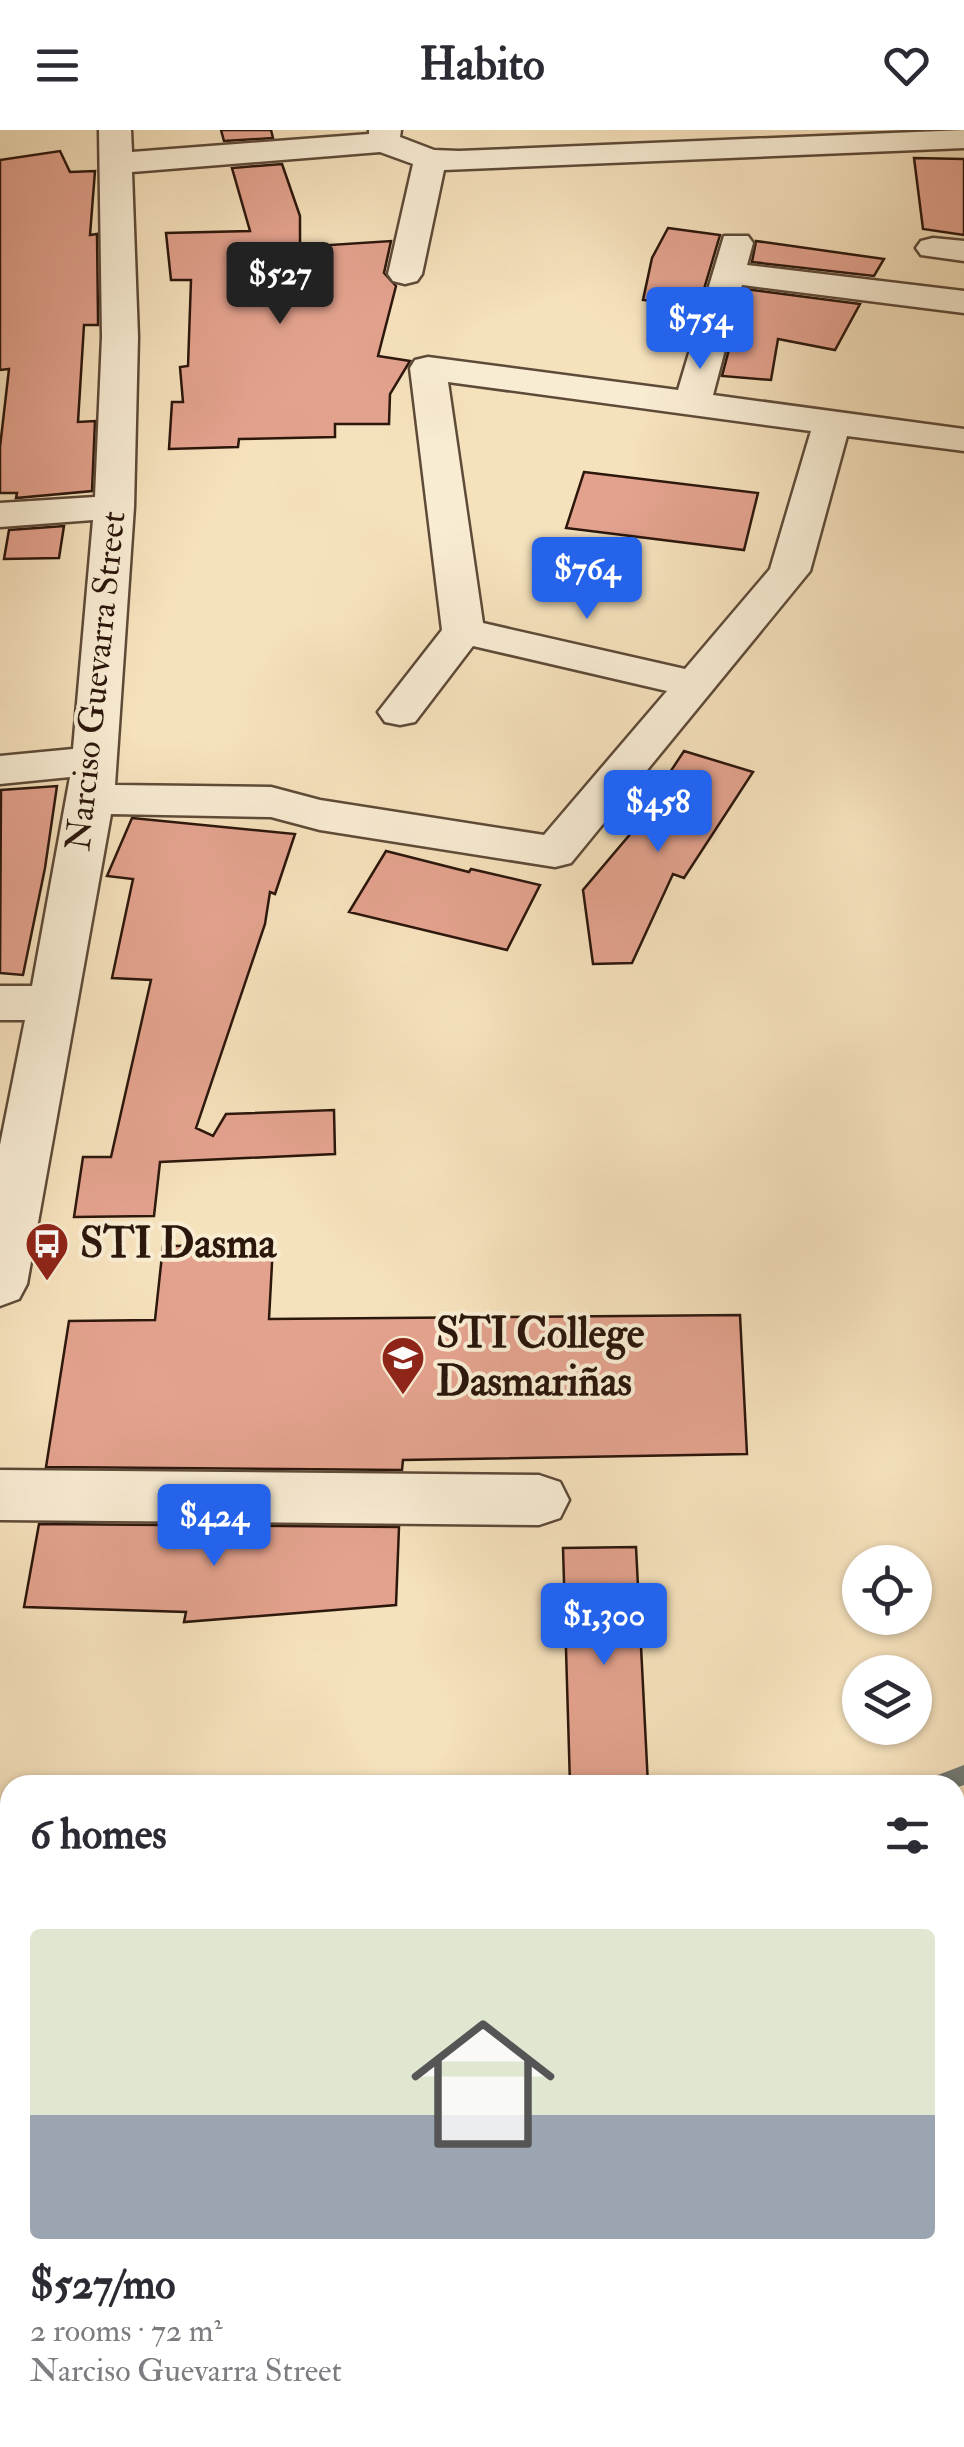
<!DOCTYPE html>
<meta charset="utf-8">
<style>
:root{--surface:#fff;--page:#f2f2f3;--text:#2b2b33;--muted:#7c7c81;--line:#e1e1e2;--accent:#2563eb}
body{margin:0;font-family:"IM FELL Double Pica",serif;background:var(--page);color:var(--text);height:100vh;display:flex;flex-direction:column;font-size:38px;white-space:nowrap}
*{box-sizing:border-box;margin:0}
p{font-size:32px;color:var(--muted)}
.icon{flex:none;width:55px;height:55px;fill:none;stroke:currentColor;stroke-width:2;stroke-linecap:round;stroke-linejoin:round}
.map{position:relative;flex:1;overflow:hidden}
.details{position:absolute;left:0px;top:1645px;width:965px;height:672px;display:flex;flex-direction:column;background:var(--surface);border-radius:30px 30px 0 0;box-shadow:0 2px 8px #0004}
.details>*{flex:none}
.buttons{position:absolute;left:842px;top:1415px;display:grid;gap:20px}
.buttons a{display:grid;place-items:center;width:90px;height:90px;border-radius:50%;background:var(--surface);box-shadow:0 2px 8px #0004;font-size:50px}
.price{position:absolute;translate:-50% -85px;padding:0 22px;border-radius:10px;background:var(--accent);color:#fff;font-size:32px;line-height:65px;filter:drop-shadow(0 2px 5px #0008)}
.price::after{content:'';position:absolute;left:50%;top:60px;width:30px;height:22px;margin-left:-15px;background:inherit;clip-path:polygon(0 0,100% 0,50% 100%)}
.price.active{background:#222;color:#fff}
ul{padding:0;list-style:none}
li{display:grid;align-content:center;gap:20px;height:530px;padding:0 30px}
li+li{border-top:2px solid var(--line)}
li span{display:grid;place-items:center;height:310px;border-radius:10px;color:#555}
li>.icon{margin-inline-start:auto}
span .icon{width:180px;height:180px;fill:#fffc;stroke-width:1}
li b{font-size:42px}
h2{display:flex;justify-content:space-between;align-items:center;height:120px;padding:0 30px;font-size:42px}
header{display:flex;justify-content:space-between;align-items:center;height:130px;padding:0 30px;background:var(--surface);font-size:45px;font-weight:800}
.map>svg:first-child{display:block}
.lines{fill:none;stroke-linecap:round;stroke-linejoin:round}
.stream{fill:#717974;fill-rule:evenodd}
.building{fill:#e3a28e;stroke:#2c170c;stroke-width:2.5}
.minor-casing{stroke:#5e4a38;stroke-width:5}
.minor{fill:#f8ecd3;fill-rule:evenodd}
.labels{text-anchor:middle;dominant-baseline:central;stroke-width:8;stroke-linejoin:round;paint-order:stroke}
.far-street-label{font-size:35px;fill:#2c170c;stroke:#f8ecd3}
.poi-label{font-size:42px;font-weight:bold;fill:#2c170c;stroke:#f8ecd3;text-anchor:start}
</style>
<header><svg class="icon" aria-label="menu" viewBox="0 0 24 24"><path d="M4 6h16M4 12h16M4 18h16"/></svg>Habito<svg class="icon" aria-label="heart" viewBox="0 0 24 24"><path d="M12 20l-8-8c-3-5 5-10 8-4 3-6 11-1 8 4z"/></svg></header>
<div class="map">
<svg width="964" height="2317" viewBox="0 0 964 2317">
<rect width="100%" height="100%" fill="#f5e1bc"/>
<filter id="stains"><feTurbulence type="fractalNoise" baseFrequency=".002" numOctaves="4"/><feColorMatrix values="0 0 0 0 .2 0 0 0 0 .09 0 0 0 0 .02 0 0 0 .5 -.17"/></filter>
<radialGradient id="worn" r=".72"><stop offset=".6" stop-color="#630" stop-opacity="0"/><stop offset="1" stop-color="#630" stop-opacity=".3"/></radialGradient>
<g class="lines">
<path class="stream" d="M 964,1635 L 964,1655 L 955,1658 L 955,1655 L 927,1655 L 930,1648 Z
M 0,2165 L 10,2165 L 10,2189 L 0,2189 Z"/>
</g>
<path class="building" d="M 221,0 L 271,0 L 273,8 L 224,11 Z
M 60,21 L 70,42 L 95,41 L 90,105 L 97,104 L 98,189 L 98,195 L 84,195 L 78,292 L 95,291 L 92,361 L 16,368 L 17,363 L 0,363 L 0,317 L 9,239 L 0,240 L 0,30 Z
M 914,28 L 964,29 L 964,105 L 923,99 Z
M 282,34 L 300,86 L 300,117 L 391,111 L 384,143 L 396,156 L 378,226 L 410,231 L 390,264 L 389,294 L 335,294 L 335,307 L 239,309 L 238,317 L 169,319 L 172,272 L 183,272 L 180,237 L 188,236 L 191,150 L 171,150 L 166,103 L 250,101 L 232,38 Z
M 668,98 L 720,105 L 699,176 L 643,170 L 652,128 Z
M 756,111 L 884,129 L 874,146 L 752,132 Z
M 745,159 L 860,174 L 835,220 L 778,209 L 771,250 L 722,246 Z
M 584,342 L 758,363 L 744,420 L 566,398 Z
M 64,396 L 59,428 L 4,429 L 9,400 Z
M 684,621 L 753,642 L 684,748 L 673,744 L 632,833 L 593,834 L 583,760 L 659,670 L 653,668 Z
M 57,656 L 45,738 L 23,845 L 0,843 L 1,660 Z
M 132,688 L 295,704 L 275,764 L 270,762 L 265,794 L 196,998 L 213,1006 L 226,984 L 334,980 L 335,1024 L 160,1032 L 154,1086 L 74,1087 L 83,1027 L 111,1027 L 151,850 L 112,848 L 133,749 L 107,746 Z
M 386,721 L 469,742 L 471,739 L 540,755 L 507,820 L 349,782 Z
M 273,1115 L 269,1189 L 740,1185 L 747,1324 L 403,1330 L 402,1340 L 46,1337 L 69,1191 L 155,1190 L 163,1116 Z
M 39,1394 L 399,1397 L 396,1475 L 184,1492 L 186,1482 L 24,1477 Z
M 636,1417 L 648,1655 L 570,1655 L 563,1418 Z"/>
<g class="lines">
<defs>
<path id="minor" d="M 99,0 L 131,0 L 132,22 L 369,4 L 369,0 L 401,0 L 400,7 L 434,20 L 459,21 L 964,0 L 964,18 L 444,40 L 422,144 L 417,151 L 405,154 L 393,151 L 388,144 L 413,34 L 380,22 L 132,42 L 138,207 L 134,377 L 115,655 L 271,657 L 320,670 L 544,705 L 667,561 L 473,516 L 415,592 L 400,595 L 385,592 L 378,582 L 442,500 L 410,238 L 415,230 L 428,227 L 678,260 L 724,106 L 748,106 L 753,113 L 747,135 L 964,161 L 964,183 L 742,155 L 713,265 L 964,299 L 964,321 L 847,306 L 810,441 L 571,733 L 555,737 L 320,700 L 271,687 L 111,684 L 27,1154 L 19,1169 L 0,1176 L 0,1015 L 25,890 L 0,890 L 0,856 L 32,856 L 70,647 L 0,654 L 0,626 L 73,619 L 93,390 L 0,397 L 0,373 L 95,367 L 102,207 ZM 448,252 L 811,301 L 770,439 L 685,539 L 483,493 Z
M 933,108 L 964,111 L 964,131 L 921,125 L 916,118 L 921,111 Z
M 0,1340 L 539,1345 L 560,1352 L 569,1370 L 560,1388 L 539,1395 L 0,1390 Z"/>
</defs>
<use href="#minor" class="minor-casing"/>
<use href="#minor" class="minor"/>
</g>
<defs>
<symbol id="bus-pin" viewBox="-11 -11 22 30"><path d="M0 17L-7.5 6A9.5 9.5 0 1 1 7.5 6Z" fill="#8f2418" stroke="#f8ecd3"/><path d="M-5-6H5V4H4V6H2V4H-2V6H-4V4H-5ZM-3.5-4V0h7V-4ZM-3.5 1.2v1.5H-2V1.2ZM2 1.2v1.5H3.5V1.2Z" fill="#fff"/></symbol>
<symbol id="university-pin" viewBox="-11 -11 22 30"><path d="M0 17L-7.5 6A9.5 9.5 0 1 1 7.5 6Z" fill="#8f2418" stroke="#f8ecd3"/><path d="M0-5L7-2L0 1L-7-2ZM-4 1L0 2.5L4 1V4Q0 6-4 4Z" fill="#fff"/></symbol>
</defs>
<g fill-rule="evenodd">
<use href="#bus-pin" x="22" y="1089" width="50" height="68"/>
<use href="#university-pin" x="378" y="1203" width="50" height="68"/>
</g>
<g class="labels">
<g class="far-street-label">
<text transform="translate(96 551) rotate(-84)">Narciso Guevarra Street</text>
</g>
<g class="poi-label">
<text x="80" y="1114">STI Dasma</text>
<text x="436" y="1204">STI College<tspan x="436" dy="48">Dasmariñas</tspan></text>
</g>
</g>
<rect width="100%" height="100%" filter="url(#stains)"/>
<rect width="100%" height="100%" fill="url(#worn)"/>
</svg>
<div class="buttons">
<a><svg class="icon" aria-label="locate" viewBox="0 0 24 24"><circle cx="12" cy="12" r="6"/><path d="M12 2v4M12 18v4M2 12h4M18 12h4"/></svg></a>
<a><svg class="icon" aria-label="layers" viewBox="0 0 24 24"><path d="M12 4l9 5-9 5-9-5zM3 14l9 5 9-5"/></svg></a>
</div>
<b class="price active" style="left:280px;top:197px">$527</b>
<b class="price" style="left:700px;top:242px">$754</b>
<b class="price" style="left:587px;top:492px">$764</b>
<b class="price" style="left:658px;top:725px">$458</b>
<b class="price" style="left:214px;top:1439px">$424</b>
<b class="price" style="left:604px;top:1538px">$1,300</b>
<section class="details">
<h2>6 homes<svg class="icon" aria-label="filters" viewBox="0 0 24 24"><path d="M4 7h16M4 17h16"/><circle cx="9" cy="7" r="2"/><circle cx="15" cy="17" r="2"/></svg></h2>
<ul>
<li><span style="background:linear-gradient(#dfe7d0 60%,#9aa5b1 0)"><svg class="icon" aria-label="home" viewBox="0 0 24 24"><path d="M3 11l9-7 9 7M6 9v11h12V9"/></svg></span><div><b>$527/mo</b><p>2 rooms · 72 m²</p><p>Narciso Guevarra Street</p></div></li>
</ul>
</section>
</div>
